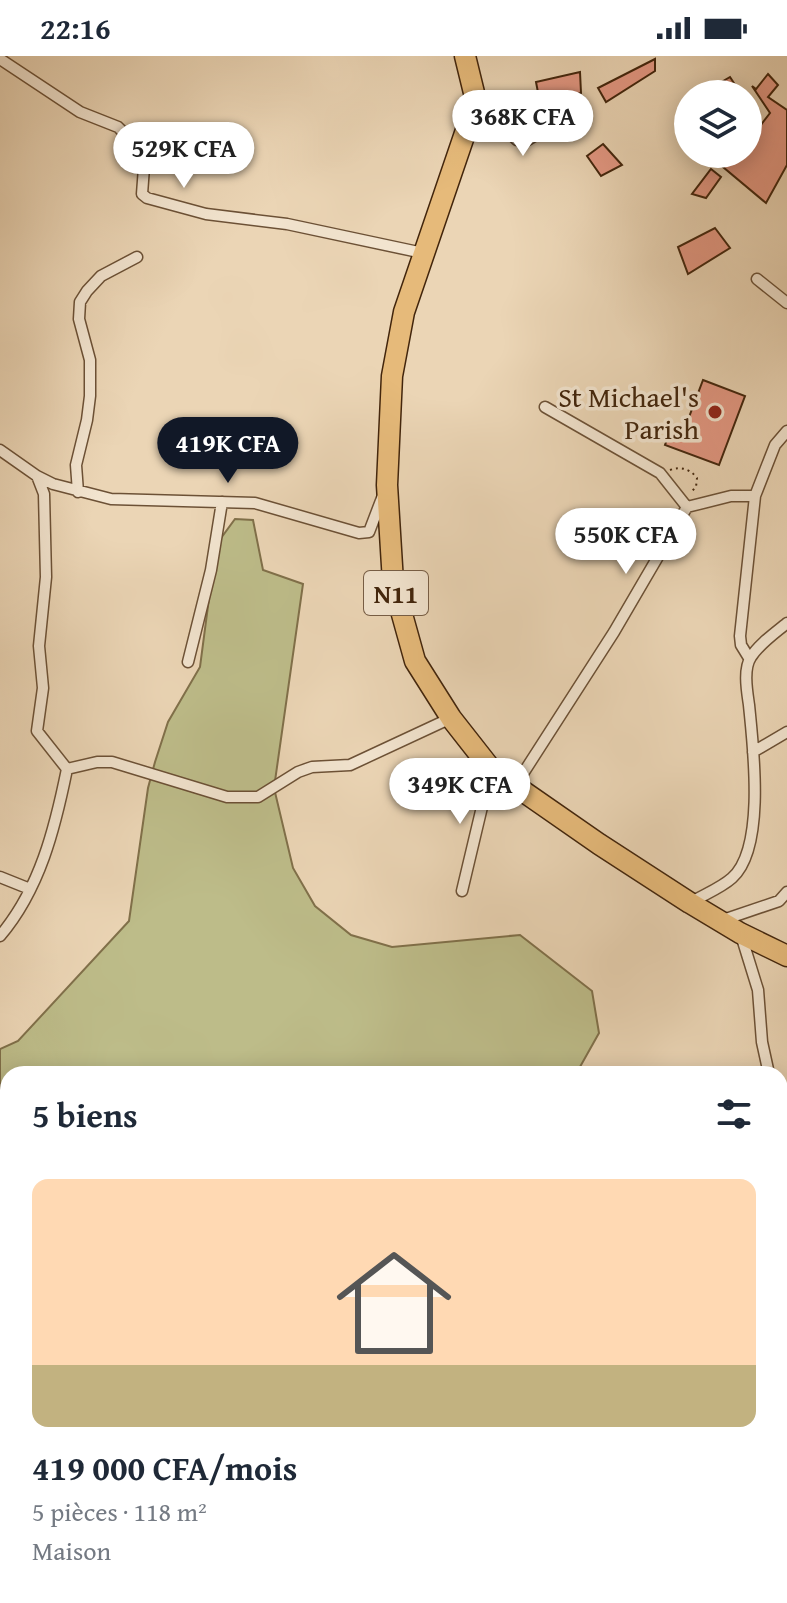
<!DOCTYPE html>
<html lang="fr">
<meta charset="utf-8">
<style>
:root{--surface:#fff;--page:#f6f6f7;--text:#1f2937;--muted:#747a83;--accent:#111827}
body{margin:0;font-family:"Gentium Book Plus",serif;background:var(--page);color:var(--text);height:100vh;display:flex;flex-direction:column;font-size:30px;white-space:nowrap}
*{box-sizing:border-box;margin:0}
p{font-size:26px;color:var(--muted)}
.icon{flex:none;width:44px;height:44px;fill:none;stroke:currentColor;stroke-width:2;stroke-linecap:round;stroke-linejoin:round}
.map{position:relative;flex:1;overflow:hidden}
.panel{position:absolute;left:0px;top:1010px;width:788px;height:538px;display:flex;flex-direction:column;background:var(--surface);border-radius:24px 24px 0 0;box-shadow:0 4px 20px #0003}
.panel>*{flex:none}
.controls{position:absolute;left:674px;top:24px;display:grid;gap:16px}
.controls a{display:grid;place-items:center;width:88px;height:88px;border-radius:50%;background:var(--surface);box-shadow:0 4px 20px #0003;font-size:40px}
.price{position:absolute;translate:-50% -68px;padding:0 18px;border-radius:28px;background:#fff;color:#222;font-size:26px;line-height:52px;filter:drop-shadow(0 2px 4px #0008)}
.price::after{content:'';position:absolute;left:50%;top:48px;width:24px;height:18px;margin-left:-12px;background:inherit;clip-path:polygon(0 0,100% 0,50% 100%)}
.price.active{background:var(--accent);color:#fff}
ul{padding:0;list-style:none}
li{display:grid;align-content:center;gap:16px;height:424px;padding:0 32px}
li span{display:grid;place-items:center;height:248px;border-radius:16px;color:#555}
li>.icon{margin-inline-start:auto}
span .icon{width:144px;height:144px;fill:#fffc;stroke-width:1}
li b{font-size:34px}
h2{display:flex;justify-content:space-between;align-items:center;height:96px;padding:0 32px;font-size:34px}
.status{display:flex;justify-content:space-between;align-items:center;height:56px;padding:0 40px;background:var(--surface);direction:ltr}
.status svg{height:22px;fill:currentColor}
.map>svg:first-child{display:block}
.green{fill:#bdbc89;stroke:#80704a;stroke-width:2}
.building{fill:#e49883;stroke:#42250c;stroke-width:2}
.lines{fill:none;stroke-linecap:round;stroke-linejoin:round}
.street-casing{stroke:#6c5136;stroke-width:13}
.highway-casing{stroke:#42250c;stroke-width:23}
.path{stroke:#42250c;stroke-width:2;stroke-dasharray:2 4;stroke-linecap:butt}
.street{stroke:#f2e4cf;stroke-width:10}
.highway{stroke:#e6ba7a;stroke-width:20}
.poi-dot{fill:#8f2418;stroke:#f2e4cf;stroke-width:3}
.labels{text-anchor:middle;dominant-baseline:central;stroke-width:7;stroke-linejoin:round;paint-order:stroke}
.shield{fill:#f2e4cf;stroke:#775e46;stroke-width:2}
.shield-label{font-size:26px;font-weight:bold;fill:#42250c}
.poi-label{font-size:28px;fill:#42250c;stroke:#f2e4cf;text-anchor:end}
</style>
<div class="status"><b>22:16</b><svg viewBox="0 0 49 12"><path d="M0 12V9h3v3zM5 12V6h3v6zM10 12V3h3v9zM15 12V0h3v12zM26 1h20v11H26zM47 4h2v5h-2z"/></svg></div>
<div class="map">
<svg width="787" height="1547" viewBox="0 0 787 1547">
<rect width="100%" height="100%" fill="#ebd5b5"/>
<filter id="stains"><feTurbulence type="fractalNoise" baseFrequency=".0025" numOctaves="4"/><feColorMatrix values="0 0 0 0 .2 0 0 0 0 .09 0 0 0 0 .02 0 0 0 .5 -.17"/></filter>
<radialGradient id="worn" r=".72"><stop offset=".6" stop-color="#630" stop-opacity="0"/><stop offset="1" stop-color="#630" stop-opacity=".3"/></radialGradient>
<path class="green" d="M 235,463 L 253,464 L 263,514 L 303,528 L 274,732 L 293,812 L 315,850 L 351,879 L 392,891 L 520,879 L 592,935 L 599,977 L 576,1018 L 8,1018 L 8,1378 L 0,1404 L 0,993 L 18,985 L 129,865 L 148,732 L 155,706 L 168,666 L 200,611 L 216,489 Z
M 138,1540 L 232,1540 L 233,1547 L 138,1547 Z
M 413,1540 L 574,1540 L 580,1547 L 423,1547 Z"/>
<path class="building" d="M 655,3 L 655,15 L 606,46 L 598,32 Z
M 580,16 L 581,37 L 540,47 L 536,26 Z
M 768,18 L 778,29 L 768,41 L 787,54 L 787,109 L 766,147 L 723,111 L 733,98 L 748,98 L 748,80 L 755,71 L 757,74 L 770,57 L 752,30 L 756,33 Z
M 730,21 L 741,38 L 701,38 Z
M 603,88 L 622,109 L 601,120 L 587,100 Z
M 711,113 L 721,121 L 706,142 L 692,138 Z
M 715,172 L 730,192 L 688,218 L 678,191 Z
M 703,324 L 745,340 L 719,409 L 665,389 L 671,373 L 683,377 Z"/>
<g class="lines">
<defs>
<path id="street" d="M 0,3 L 80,56 L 118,71 L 145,98 L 142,138 L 147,142 L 206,158 L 287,168 L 423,197
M 476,45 L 517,84 L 526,85 L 579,53
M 757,223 L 787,247
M 0,394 L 37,420 L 53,428 L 111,443 L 255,447 L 359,477 L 369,476 L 382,442
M 37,420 L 44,438 L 46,521 L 39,590 L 43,632 L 37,675 L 67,713
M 78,436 L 76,409 L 87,364 L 90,340 L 90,304 L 79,263 L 80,246 L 87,235 L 101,220 L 137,201
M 687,451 L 731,440 L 755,440
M 749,602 L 741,589 L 740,580 L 755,440 L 775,389 L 787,375
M 188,606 L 211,514 L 222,446
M 753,696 L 787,676
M 67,713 L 97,706 L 112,706 L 227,741 L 258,741 L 298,716 L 312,711 L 350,709 L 451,662
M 515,730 L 614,576 L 687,451 L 660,417 L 545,351
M 0,821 L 30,833
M 462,835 L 491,713
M 690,847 C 703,839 721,832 732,822 C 766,792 753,690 749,649 C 747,635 743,613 751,601 C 759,588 775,577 787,567
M 723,864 L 779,845 L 787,836
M 741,879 L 758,934 L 762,986 L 769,1018
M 0,880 C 40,833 55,772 67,713
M 780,1176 L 787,1179
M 0,1350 L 8,1366
M 780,1384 L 787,1395
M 352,1540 L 362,1547
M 24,1547 L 24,1540
M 294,1547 L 300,1540
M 714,1547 L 715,1540"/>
<path id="highway" d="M 465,0 L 476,45 L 404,256 L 392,320 L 387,429 L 393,526 L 415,605 L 451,662 L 491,713 L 599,788 L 690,847 L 740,877 L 787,900"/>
</defs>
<use href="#street" class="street-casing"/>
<use href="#highway" class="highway-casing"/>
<path class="path" d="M 670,414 C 681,410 690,413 697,422 L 696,431 L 692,435"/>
<use href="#street" class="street"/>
<use href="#highway" class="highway"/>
</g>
<circle class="poi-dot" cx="715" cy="356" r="8"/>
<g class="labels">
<rect class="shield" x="364" y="515" width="64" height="44" rx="6"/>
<g class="shield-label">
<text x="396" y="537">N11</text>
</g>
<g class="poi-label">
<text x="699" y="340">St Michael's<tspan x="699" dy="32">Parish</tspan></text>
</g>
</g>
<rect width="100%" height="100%" filter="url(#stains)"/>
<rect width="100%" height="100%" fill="url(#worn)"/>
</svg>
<div class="controls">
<a><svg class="icon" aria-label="layers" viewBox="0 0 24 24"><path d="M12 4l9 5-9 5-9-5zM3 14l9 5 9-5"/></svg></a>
</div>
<b class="price" style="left:523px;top:102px">368K CFA</b>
<b class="price" style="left:184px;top:134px">529K CFA</b>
<b class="price active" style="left:228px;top:429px">419K CFA</b>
<b class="price" style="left:626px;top:520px">550K CFA</b>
<b class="price" style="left:460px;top:770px">349K CFA</b>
<section class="panel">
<h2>5 biens<svg class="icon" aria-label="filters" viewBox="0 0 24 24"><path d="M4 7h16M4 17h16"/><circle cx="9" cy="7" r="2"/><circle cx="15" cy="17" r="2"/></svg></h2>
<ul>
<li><span style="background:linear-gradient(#ffd9b3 75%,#c2b280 0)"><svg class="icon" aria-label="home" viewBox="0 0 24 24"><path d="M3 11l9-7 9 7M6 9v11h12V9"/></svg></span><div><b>419 000 CFA/mois</b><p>5 pièces · 118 m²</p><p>Maison</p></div></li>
</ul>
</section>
</div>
